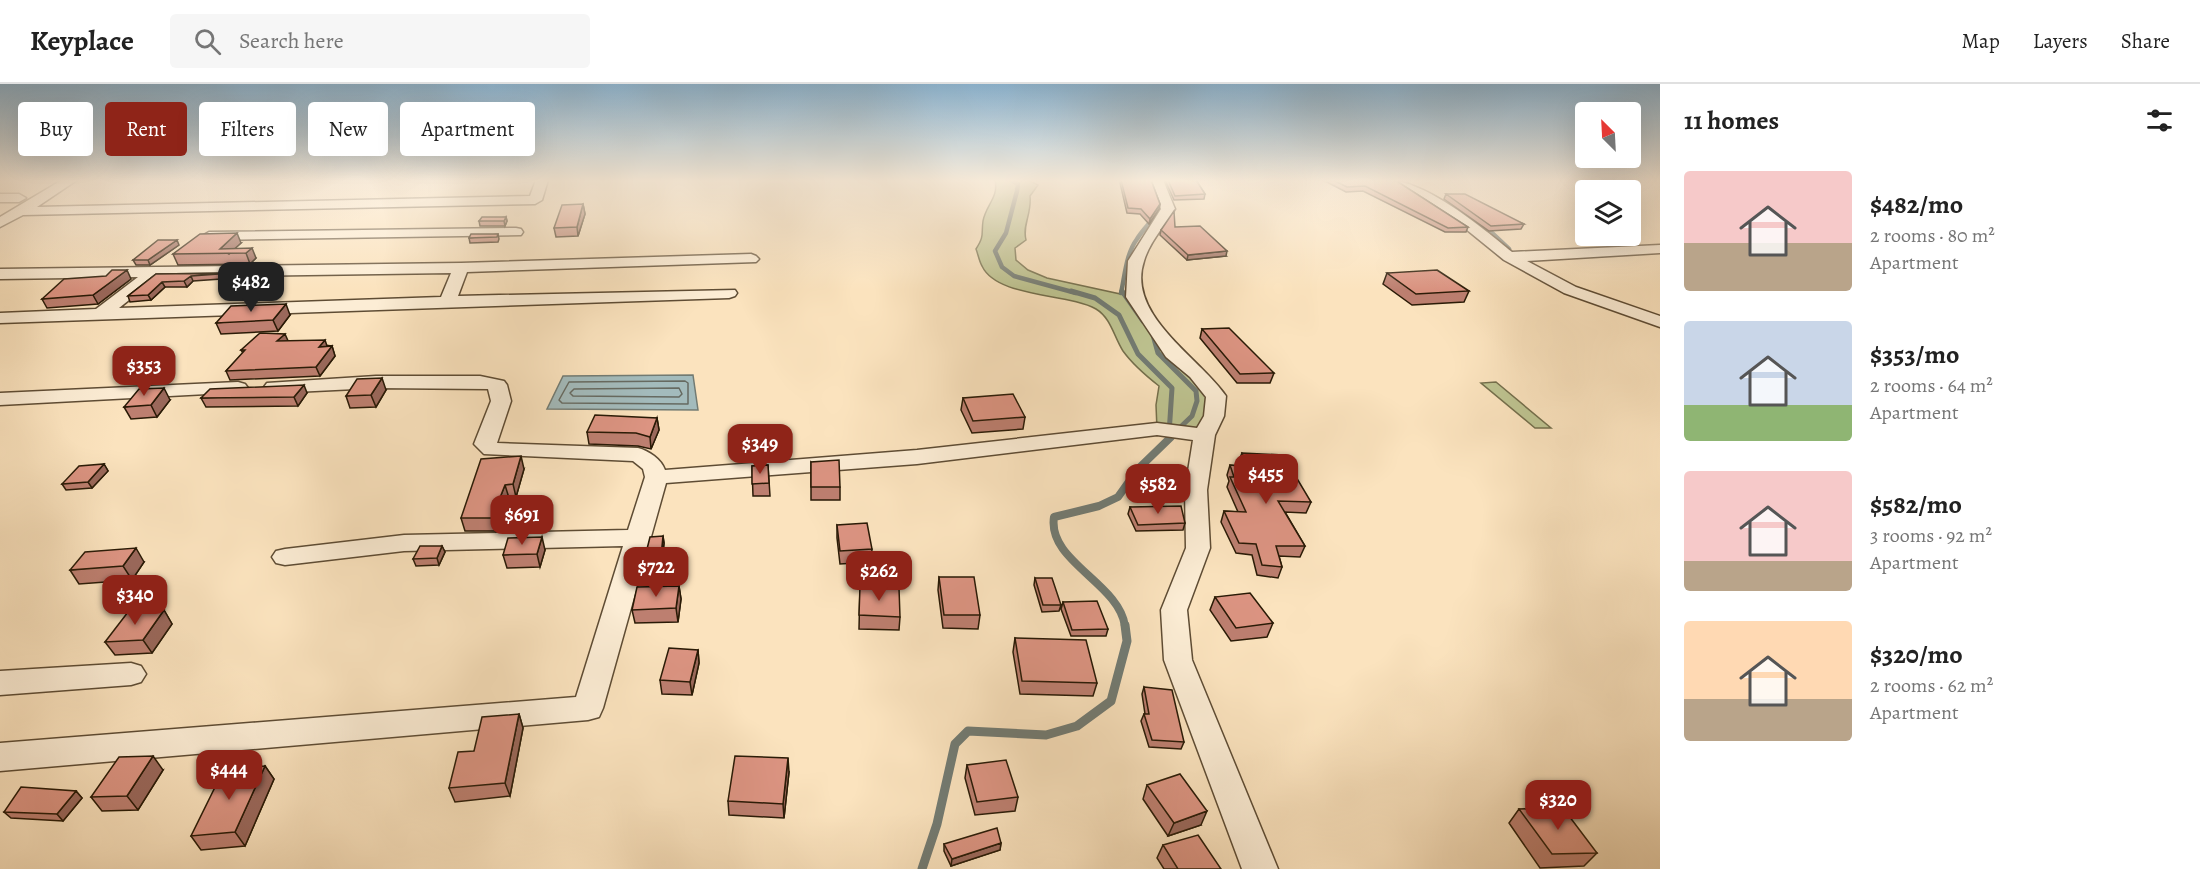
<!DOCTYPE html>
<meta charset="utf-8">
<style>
:root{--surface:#fff;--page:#f6f6f6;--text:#222;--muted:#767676;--line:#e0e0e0;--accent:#8f2418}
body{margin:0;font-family:Alegreya,serif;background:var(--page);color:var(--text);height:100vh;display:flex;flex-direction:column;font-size:22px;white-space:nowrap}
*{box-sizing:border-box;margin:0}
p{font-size:20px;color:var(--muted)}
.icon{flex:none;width:33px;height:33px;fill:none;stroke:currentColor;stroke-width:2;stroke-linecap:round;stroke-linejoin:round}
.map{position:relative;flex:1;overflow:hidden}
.sheet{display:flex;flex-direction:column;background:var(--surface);width:540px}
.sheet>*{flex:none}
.guide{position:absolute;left:18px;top:18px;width:570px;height:54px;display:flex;gap:12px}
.needle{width:39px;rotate:336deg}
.controls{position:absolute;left:1575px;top:18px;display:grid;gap:12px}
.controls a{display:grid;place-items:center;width:66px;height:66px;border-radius:6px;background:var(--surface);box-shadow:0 6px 24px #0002;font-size:30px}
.price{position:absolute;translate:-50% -51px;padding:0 14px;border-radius:12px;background:var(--accent);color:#fff;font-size:20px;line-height:39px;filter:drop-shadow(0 2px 3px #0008)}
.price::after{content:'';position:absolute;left:50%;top:36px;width:18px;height:14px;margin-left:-9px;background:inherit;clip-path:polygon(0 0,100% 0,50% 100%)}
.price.active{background:#222;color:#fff}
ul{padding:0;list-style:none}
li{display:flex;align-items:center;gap:18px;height:150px;padding:0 24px}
li span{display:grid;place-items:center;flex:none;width:168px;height:120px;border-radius:6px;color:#555}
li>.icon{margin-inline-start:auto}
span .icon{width:72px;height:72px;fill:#fffc;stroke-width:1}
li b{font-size:26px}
h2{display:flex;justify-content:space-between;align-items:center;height:72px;padding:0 24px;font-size:26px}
.tag{padding:0 21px;border-radius:6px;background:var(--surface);box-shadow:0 6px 24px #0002;font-size:21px;line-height:54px}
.tag.active{background:var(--accent);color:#fff}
header{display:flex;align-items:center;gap:36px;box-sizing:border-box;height:84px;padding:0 30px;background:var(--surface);border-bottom:2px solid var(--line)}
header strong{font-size:28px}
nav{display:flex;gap:33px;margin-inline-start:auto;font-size:21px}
.search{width:420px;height:54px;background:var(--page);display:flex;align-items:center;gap:15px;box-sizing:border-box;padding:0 21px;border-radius:6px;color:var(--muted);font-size:22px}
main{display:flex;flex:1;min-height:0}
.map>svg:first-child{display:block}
.green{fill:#bec491;stroke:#746f4c;stroke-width:1.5}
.water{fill:#a3bbbc;stroke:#727b73;stroke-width:1.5}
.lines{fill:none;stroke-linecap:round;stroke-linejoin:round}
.shore{stroke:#666a61;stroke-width:1.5}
.stream-far3{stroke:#727b73;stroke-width:4.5}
.stream-far2{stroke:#727b73;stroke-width:5}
.stream-far1{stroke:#727b73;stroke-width:8}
.stream{stroke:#727b73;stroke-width:9}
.minor-casing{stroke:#5e4c34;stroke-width:3}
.minor{fill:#fcedd5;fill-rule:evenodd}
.wall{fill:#bd7f70;stroke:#291a06;stroke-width:1.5}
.shaded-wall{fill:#9a685b;stroke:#291a06;stroke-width:1.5}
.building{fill:#dc9482;stroke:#291a06;stroke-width:1.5}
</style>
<header>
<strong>Keyplace</strong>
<div class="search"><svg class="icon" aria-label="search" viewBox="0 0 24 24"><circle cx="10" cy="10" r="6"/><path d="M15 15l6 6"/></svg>Search here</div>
<nav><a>Map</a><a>Layers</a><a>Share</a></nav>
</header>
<main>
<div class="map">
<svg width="1660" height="785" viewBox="0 0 1660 785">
<rect width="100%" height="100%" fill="#fbe3be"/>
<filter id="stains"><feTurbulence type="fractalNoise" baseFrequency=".00333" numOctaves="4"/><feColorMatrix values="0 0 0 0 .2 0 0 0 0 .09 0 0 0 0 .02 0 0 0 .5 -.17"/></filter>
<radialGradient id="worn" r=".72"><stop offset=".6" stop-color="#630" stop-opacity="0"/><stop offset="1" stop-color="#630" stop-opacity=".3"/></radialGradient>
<path class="green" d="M 995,96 L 1028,96 L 1038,101 L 1030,112 C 1032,130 1022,141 1026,156 L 1015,164 L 1016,176 L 1028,186 L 1047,194 L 1134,213 L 1216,312 L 1204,351 L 1157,345 L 1156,321 L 1159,302 C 1145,291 1133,281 1123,267 C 1114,253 1111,234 1096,225 C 1068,209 997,214 982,182 C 979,177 978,170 976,165 C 985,151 981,150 983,137 C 986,121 999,113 995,96 Z
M 1496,298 L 1551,344 L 1535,344 L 1481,299 Z"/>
<path class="water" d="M 693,291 L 698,326 L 547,325 L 563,292 Z"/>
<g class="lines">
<path class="shore" d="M 685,297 L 688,299 L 688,320 L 562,319 L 559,316 L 569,298 Z
M 679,304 L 682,310 L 679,313 L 573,312 L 570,309 L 574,305 Z"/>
<path class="stream-far3" d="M 1011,96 L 1018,100 L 1017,107 L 1006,149 L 995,167 L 1002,183 L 1014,192 L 1076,209
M 1401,96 L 1414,104
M 1463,131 L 1492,149 L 1509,165
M 1121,209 C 1125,191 1126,170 1137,155 C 1145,142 1156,135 1161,120 L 1158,115"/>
<path class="stream-far2" d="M 1071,207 L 1095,214 L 1119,231 L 1138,270 L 1172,304 L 1169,350
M 1122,207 L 1143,237
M 1153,251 L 1158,269 L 1196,307 L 1197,317 L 1192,332 L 1169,354"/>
<path class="stream-far1" d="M 1125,542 C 1119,499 1047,477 1054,433 L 1099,422 L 1118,413 L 1138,385 L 1171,353"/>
<path class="stream" d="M 922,785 L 937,740 L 955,660 L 968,647 L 1046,651 L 1077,642 L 1111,617 L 1127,557 L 1125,541"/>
<defs>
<path id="minor" d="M 62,96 L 77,96 L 37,123 L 530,112 L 536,96 L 548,96 L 542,116 L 535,120 L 23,131 L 0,143 L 0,133 Z
M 1151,96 L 1163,96 L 1175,125 C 1165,141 1149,159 1144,177 C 1126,231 1199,273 1226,312 L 1224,332 L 1215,351 L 1207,406 L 1210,464 L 1187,526 L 1192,576 L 1278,785 L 1242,785 L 1164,576 L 1161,526 L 1186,464 L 1185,406 L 1193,356 L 1157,351 L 917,380 L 666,399 L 603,624 L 599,633 L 588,636 L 0,687 L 0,659 L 576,613 L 623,462 L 404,467 L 285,481 L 276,479 L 272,473 L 276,467 L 285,465 L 404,451 L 628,446 L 645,393 L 643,385 L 633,377 L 484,370 L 474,360 L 491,317 L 488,305 L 376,304 L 274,309 L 267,307 L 264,303 L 267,299 L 376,292 L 480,292 L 504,297 L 507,301 L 511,317 L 497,359 L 638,364 C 649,367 661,375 665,386 L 917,366 L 1157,339 L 1197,344 L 1204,332 L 1206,313 L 1190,293 L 1166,273 L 1126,213 L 1128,177 L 1161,125 Z
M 1387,96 C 1425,96 1483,144 1512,168 L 1660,161 L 1660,169 L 1527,177 L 1576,203 L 1660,232 L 1660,243 L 1564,209 L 1504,176 L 1456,137 Z
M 0,110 L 19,110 L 26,114 L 19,118 L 0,118 Z
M 516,144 L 521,145 L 523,148 L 521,151 L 209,156 L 202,152 L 209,148 Z
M 751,170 L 756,172 L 759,175 L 756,178 L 467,188 L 458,212 L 735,206 L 737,209 L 735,212 L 729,214 L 0,239 L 0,229 L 96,225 L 138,193 L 0,195 L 0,185 L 461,179 ZM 451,189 L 441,213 L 119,224 L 158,193 Z
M 238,298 L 245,300 L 248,304 L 245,308 L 0,321 L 0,309 Z
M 131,579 L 141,582 L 146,590 L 141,598 L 131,601 L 0,611 L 0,587 Z"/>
</defs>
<use href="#minor" class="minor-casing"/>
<use href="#minor" class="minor"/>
</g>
<path class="wall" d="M 1121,96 L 1151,96 L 1160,120 L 1159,125 L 1149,140 L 1140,130 L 1127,129 L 1120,99 Z
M 1165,96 L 1196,96 L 1205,110 L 1204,115 L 1174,116 Z
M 1323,96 L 1395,96 L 1468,143 L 1466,148 L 1445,148 L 1363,107 L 1346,108 Z
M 1446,110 L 1524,140 L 1521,145 L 1489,147 L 1444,115 Z
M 583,120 L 585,130 L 578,152 L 556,153 L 554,144 Z
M 506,133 L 507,137 L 505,142 L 480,142 L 479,137 Z
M 1175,143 L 1226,172 L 1187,176 L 1160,151 L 1161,146 Z
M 498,150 L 499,155 L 498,158 L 470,159 L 469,154 Z
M 241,159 L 235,164 L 256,174 L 250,180 L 178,181 L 173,170 Z
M 179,161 L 150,181 L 136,181 L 133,176 Z
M 233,189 L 235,194 L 193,197 L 187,203 L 165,203 L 151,216 L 130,218 L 128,212 L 156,190 Z
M 1387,189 L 1469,207 L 1464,218 L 1412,221 L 1383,200 Z
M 131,195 L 98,220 L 47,224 L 42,215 Z
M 290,231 L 278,247 L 221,250 L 216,239 Z
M 1202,245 L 1274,289 L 1270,299 L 1237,299 L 1200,254 Z
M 288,257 L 332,262 L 335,272 L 320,292 L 230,296 L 226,287 L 243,269 L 241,266 Z
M 386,306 L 376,323 L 350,324 L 346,312 Z
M 307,309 L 298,322 L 206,323 L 201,314 Z
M 963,314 L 1025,333 L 1023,345 L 972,349 L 961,326 Z
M 170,316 L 157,333 L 131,335 L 124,323 Z
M 657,334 L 659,346 L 651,365 L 638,362 L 589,360 L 587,348 Z
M 1242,369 L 1311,418 L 1306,429 L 1285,428 L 1305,462 L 1300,473 L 1279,472 L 1282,483 L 1278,494 L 1257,491 L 1252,471 L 1236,469 L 1221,438 L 1224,427 L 1238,428 L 1227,403 L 1229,397 L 1227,391 L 1230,381 L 1240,382 L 1238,379 Z
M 811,378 L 840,403 L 840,416 L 811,416 Z
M 104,380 L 108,387 L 92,404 L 66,406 L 62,400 Z
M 768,381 L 770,412 L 753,412 L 752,382 Z
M 524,385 L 516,413 L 509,414 L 496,447 L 465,447 L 461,434 Z
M 1130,423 L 1185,439 L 1183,446 L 1136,447 L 1128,430 Z
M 837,441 L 872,465 L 871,478 L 840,480 L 837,454 Z
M 663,452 L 664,459 L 662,479 L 646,480 L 645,473 Z
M 442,462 L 445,468 L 439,481 L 416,482 L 413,475 Z
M 545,466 L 540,483 L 507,484 L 503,471 Z
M 144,478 L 132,496 L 79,500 L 70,486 Z
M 939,493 L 980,531 L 978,545 L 943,544 L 938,506 Z
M 1035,494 L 1061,521 L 1059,527 L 1042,528 L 1034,501 Z
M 679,502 L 681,515 L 678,538 L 635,539 L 632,526 Z
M 860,502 L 900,533 L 899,546 L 859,545 Z
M 1215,513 L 1273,539 L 1267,553 L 1231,557 L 1210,526 Z
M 1063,518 L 1108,545 L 1106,552 L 1071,552 L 1061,525 Z
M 164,526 L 172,540 L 152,569 L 115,571 L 105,558 Z
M 1015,554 L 1097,599 L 1093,612 L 1020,610 L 1013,568 Z
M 698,566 L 699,579 L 692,611 L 662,610 L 660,596 Z
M 1144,603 L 1184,658 L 1181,665 L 1149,663 L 1141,637 L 1144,630 L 1145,630 L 1142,610 Z
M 519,630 L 523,644 L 510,712 L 455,718 L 449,704 L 474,667 Z
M 967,681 L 1018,713 L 1015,727 L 975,731 L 965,694 Z
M 265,682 L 274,695 L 245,762 L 201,766 L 191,752 Z
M 163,686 L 138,726 L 102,727 L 91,713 Z
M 789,688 L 784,734 L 729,731 L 728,717 Z
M 1147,701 L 1201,741 L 1168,752 L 1143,715 Z
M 76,707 L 82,714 L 63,737 L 11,734 L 4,728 Z
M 1519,725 L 1597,769 L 1584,782 L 1540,784 L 1509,739 Z
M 1001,759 L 1000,766 L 951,782 L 944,767 L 944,760 Z
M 1163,761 L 1221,785 L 1164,785 L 1157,774 Z"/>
<path class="shaded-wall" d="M 583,120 L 585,130 L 578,152 L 577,143 Z
M 1160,120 L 1159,125 L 1149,140 L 1150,135 Z
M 506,133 L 507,137 L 505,142 L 504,137 Z
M 237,149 L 241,159 L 229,170 L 220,165 Z
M 177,156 L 179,161 L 150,181 L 148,176 Z
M 252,164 L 256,174 L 250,180 L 246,169 Z
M 1227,167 L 1226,172 L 1187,176 L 1188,171 Z
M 127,186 L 131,195 L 98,220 L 93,211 Z
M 191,192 L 193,197 L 187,203 L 184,197 Z
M 162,198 L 165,203 L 151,216 L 148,211 Z
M 286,220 L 290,231 L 278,247 L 273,236 Z
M 285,250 L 289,259 L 277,257 Z
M 325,256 L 328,265 L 319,263 Z
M 332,262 L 335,272 L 320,292 L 316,283 Z
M 382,294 L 386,306 L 376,323 L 371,311 Z
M 304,301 L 307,309 L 298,322 L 294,313 Z
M 164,304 L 170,316 L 157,333 L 151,321 Z
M 657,334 L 659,346 L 651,365 L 650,353 Z
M 521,372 L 524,385 L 516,413 L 513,400 Z
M 104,380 L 108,387 L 92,404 L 88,398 Z
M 505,401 L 509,414 L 496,447 L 492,434 Z
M 663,452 L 664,459 L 662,479 L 661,473 Z
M 542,453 L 545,466 L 540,483 L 537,470 Z
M 442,462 L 445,468 L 439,481 L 437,474 Z
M 136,464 L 144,478 L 132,496 L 123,482 Z
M 679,502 L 681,515 L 678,538 L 676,524 Z
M 164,526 L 172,540 L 152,569 L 143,556 Z
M 698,566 L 699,579 L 692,611 L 690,598 Z
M 519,630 L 523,644 L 510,712 L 505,699 Z
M 153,672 L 163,686 L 138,726 L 127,712 Z
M 788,674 L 789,688 L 784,734 L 783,720 Z
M 265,682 L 274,695 L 245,762 L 235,748 Z
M 76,707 L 82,714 L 63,737 L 57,730 Z
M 1207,727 L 1201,741 L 1168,752 L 1174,739 Z
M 1001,759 L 1000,766 L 951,782 L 952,775 Z"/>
<path class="building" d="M 1121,96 L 1151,96 L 1160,120 L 1150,135 L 1141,125 L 1128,124 Z
M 1168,96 L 1196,96 L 1205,110 L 1175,112 Z
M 1333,96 L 1395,96 L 1468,143 L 1448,144 L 1365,102 L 1347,103 Z
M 1446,110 L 1465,110 L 1524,140 L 1491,142 Z
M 583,120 L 577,143 L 554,144 L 562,121 Z
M 1174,127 L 1175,143 L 1200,142 L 1227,167 L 1188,171 L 1161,146 Z
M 482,133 L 506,133 L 504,137 L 479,137 Z
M 237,149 L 220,165 L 252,164 L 246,169 L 173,170 L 200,150 Z
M 471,150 L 498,150 L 497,153 L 469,154 Z
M 158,156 L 177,156 L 148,176 L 133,176 Z
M 112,186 L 127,186 L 93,211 L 42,215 L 64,195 L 106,192 Z
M 1437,186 L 1469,207 L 1416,210 L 1387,189 Z
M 233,189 L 191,192 L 184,197 L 162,198 L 148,211 L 128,212 L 156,190 Z
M 286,220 L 273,236 L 216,239 L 231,222 Z
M 1229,244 L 1274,289 L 1240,290 L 1202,245 Z
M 260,249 L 285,250 L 277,257 L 325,256 L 319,263 L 332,262 L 316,283 L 226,287 L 245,266 L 241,266 Z
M 382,294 L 371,311 L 346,312 L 357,295 Z
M 304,301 L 294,313 L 201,314 L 210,305 Z
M 164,304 L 151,321 L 124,323 L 139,305 Z
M 1013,310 L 1025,333 L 973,337 L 963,314 Z
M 595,331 L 657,334 L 650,353 L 636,349 L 587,348 Z
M 1242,369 L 1283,371 L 1311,418 L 1278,417 L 1305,462 L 1276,462 L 1282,483 L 1262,481 L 1256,460 L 1239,459 L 1224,427 L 1246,428 L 1230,393 L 1234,393 L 1230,381 L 1249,383 Z
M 521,372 L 513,400 L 505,401 L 492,434 L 461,434 L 481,375 Z
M 839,376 L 840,403 L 811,403 L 811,378 Z
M 104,380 L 88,398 L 62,400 L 79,382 Z
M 768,381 L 769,399 L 752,400 L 752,382 Z
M 1181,422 L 1185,439 L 1138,441 L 1130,423 Z
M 867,439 L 872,465 L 840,467 L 837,441 Z
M 663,452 L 661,473 L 645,473 L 650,453 Z
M 542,453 L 537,470 L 503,471 L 508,454 Z
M 420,462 L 442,462 L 437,474 L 413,475 Z
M 136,464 L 123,482 L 70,486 L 85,468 Z
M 939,493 L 974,493 L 980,531 L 944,531 Z
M 1035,494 L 1052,494 L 1061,521 L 1043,521 Z
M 679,502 L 676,524 L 632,526 L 637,503 Z
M 860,502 L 899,504 L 900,533 L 859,531 Z
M 1250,509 L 1273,539 L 1236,544 L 1215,513 Z
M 1097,517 L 1108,545 L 1072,546 L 1063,518 Z
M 164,526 L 143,556 L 105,558 L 128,528 Z
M 1015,554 L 1086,556 L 1097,599 L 1022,597 Z
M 669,564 L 698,566 L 690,598 L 660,596 Z
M 1144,603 L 1172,606 L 1184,658 L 1152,656 L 1144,630 L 1149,630 Z
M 519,630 L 505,699 L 449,704 L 458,668 L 474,667 L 482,633 Z
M 153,672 L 127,712 L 91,713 L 119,673 Z
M 735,672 L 788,674 L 783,720 L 728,717 Z
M 1006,676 L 1018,713 L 977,718 L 967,681 Z
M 265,682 L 235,748 L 191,752 L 224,685 Z
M 1180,690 L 1207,727 L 1174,739 L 1147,701 Z
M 21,703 L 76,707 L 57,730 L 4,728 Z
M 1563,724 L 1597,769 L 1552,770 L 1519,725 Z
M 997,744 L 1001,759 L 952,775 L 944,760 Z
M 1198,751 L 1221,785 L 1178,785 L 1163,761 Z"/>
<linearGradient id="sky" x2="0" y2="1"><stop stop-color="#8cb7d6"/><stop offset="0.47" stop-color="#fdf2e2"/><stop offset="1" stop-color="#fdf2e2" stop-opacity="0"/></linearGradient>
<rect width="1660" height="206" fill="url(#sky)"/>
<rect width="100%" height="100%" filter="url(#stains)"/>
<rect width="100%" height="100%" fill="url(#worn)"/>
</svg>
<div class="controls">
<a><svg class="needle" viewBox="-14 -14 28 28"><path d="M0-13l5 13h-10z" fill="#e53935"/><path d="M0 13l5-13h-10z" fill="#767676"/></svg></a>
<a><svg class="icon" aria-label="layers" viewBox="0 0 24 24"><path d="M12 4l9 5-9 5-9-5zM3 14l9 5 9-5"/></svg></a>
</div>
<b class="price active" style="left:251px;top:229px">$482</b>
<b class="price" style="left:144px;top:313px">$353</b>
<b class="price" style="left:760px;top:391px">$349</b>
<b class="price" style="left:1266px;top:421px">$455</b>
<b class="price" style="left:1158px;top:431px">$582</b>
<b class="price" style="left:522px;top:462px">$691</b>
<b class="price" style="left:656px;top:514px">$722</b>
<b class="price" style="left:879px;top:518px">$262</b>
<b class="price" style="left:135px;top:542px">$340</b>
<b class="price" style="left:229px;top:717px">$444</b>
<b class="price" style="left:1558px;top:747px">$320</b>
<div class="guide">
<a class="tag">Buy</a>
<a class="tag active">Rent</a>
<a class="tag">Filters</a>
<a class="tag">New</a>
<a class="tag">Apartment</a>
</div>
</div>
<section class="sheet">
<h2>11 homes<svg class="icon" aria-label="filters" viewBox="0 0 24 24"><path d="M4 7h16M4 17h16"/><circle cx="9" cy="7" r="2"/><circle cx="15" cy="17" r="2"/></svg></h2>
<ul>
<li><span style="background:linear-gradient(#f6c9c9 60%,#b9a48a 0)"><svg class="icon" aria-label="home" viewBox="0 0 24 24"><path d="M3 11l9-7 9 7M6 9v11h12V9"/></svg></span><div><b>$482/mo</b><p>2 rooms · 80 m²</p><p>Apartment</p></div></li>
<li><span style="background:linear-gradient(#c9d6e8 70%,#8fb573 0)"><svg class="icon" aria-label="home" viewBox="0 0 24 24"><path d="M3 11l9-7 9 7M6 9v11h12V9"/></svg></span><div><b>$353/mo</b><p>2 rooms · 64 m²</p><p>Apartment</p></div></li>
<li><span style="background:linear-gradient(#f6c9c9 75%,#b9a48a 0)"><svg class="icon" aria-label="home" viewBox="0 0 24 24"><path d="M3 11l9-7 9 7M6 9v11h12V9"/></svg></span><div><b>$582/mo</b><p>3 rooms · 92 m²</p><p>Apartment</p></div></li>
<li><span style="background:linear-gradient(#ffd9b3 65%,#b9a48a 0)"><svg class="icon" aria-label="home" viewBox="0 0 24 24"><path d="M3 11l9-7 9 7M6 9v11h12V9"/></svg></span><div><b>$320/mo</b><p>2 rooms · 62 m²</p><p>Apartment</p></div></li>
</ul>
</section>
</main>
